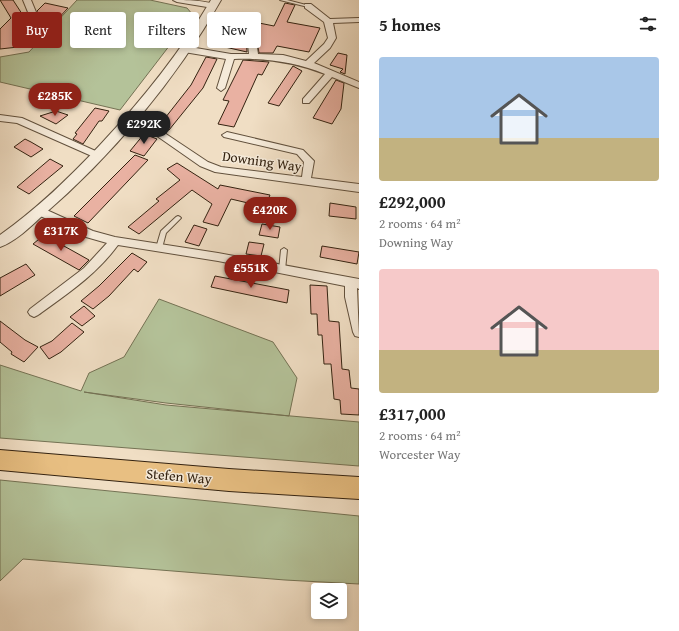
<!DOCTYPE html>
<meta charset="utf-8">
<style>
:root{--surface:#fff;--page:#f6f6f6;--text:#222;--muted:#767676;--accent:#8f2418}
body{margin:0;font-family:"Gentium Book Plus",serif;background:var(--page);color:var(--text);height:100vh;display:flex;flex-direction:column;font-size:15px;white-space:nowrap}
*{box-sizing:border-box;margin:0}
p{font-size:13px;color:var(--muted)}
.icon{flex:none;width:22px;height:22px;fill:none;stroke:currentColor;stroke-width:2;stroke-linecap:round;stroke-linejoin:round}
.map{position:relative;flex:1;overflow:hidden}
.drawer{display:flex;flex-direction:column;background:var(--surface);width:320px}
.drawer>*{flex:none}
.hud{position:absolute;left:12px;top:12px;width:287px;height:36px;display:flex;gap:8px}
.buttons{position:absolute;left:311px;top:583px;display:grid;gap:8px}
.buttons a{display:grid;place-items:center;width:36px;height:36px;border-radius:4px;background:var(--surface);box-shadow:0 2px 6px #0003;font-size:20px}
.price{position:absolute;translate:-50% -34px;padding:0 9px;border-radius:14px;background:var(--accent);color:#fff;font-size:13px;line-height:26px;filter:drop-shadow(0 1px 2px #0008)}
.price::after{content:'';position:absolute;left:50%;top:24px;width:12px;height:9px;margin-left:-6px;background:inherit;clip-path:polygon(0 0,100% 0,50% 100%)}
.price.on{background:#222;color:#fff}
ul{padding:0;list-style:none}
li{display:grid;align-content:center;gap:8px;height:212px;padding:0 20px}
li span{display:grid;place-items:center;height:124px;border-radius:4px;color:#555}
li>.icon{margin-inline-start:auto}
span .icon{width:72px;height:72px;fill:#fffc;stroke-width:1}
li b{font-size:17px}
h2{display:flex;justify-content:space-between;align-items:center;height:48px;padding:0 20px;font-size:17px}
.tag{padding:0 14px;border-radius:4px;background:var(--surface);box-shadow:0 2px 6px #0003;font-size:14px;line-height:36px}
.tag.on{background:var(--accent);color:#fff}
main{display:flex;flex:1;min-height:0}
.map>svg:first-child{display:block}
.green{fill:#b4c299;stroke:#747254}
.building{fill:#e9b1a2;stroke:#332210}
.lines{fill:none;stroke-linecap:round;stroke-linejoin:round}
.service-casing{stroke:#62513d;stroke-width:2}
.minor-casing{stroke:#62513d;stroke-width:2}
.tertiary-casing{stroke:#62513d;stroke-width:2}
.trunk-casing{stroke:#332210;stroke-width:2}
.service{fill:#f5ead9;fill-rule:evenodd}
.minor{fill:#f5ead9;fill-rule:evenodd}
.tertiary{fill:#f5ead9;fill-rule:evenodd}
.trunk{fill:#e8bf82;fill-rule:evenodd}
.tree{fill:#9e9178}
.labels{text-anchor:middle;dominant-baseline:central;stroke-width:3;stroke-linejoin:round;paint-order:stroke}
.street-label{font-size:14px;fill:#332210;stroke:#f5ead9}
</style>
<main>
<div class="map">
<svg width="359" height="631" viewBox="0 0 359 631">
<rect width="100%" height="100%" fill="#f0dec4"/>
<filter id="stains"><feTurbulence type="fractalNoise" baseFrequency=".005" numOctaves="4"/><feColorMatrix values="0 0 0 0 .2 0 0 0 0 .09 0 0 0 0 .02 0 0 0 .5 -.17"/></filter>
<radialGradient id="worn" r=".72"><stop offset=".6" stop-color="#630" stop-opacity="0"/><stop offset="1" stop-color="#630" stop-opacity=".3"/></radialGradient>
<path class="green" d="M 77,0 L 150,0 L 187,8 L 193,15 L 120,110 L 0,82 L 0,57 L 29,52 Z
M 159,299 L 273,342 L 297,378 L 289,416 L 166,403 L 84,392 L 166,405 L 359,422 L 359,466 L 0,438 L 0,365 L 81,391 L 89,373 L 124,357 Z
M 0,480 L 359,516 L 359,584 L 285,580 L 23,559 L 0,581 Z"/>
<path class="building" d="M 0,0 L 13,0 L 26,20 L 19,33 L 24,36 L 27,46 L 0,49 L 0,29 L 11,18 Z
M 45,3 L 68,8 L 43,35 L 31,32 L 39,18 L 37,11 Z
M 285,3 L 295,5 L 287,22 L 320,28 L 309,52 L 277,46 L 273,53 L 259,53 L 256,35 L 252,32 L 246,34 L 247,52 L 216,45 L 233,15 L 246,17 L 244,20 L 274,26 Z
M 338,53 L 347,55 L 345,74 L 340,72 L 343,69 L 330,65 Z
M 206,57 L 217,59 L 203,88 L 169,130 L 158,127 L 191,85 Z
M 243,60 L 269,62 L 262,75 L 258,74 L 234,127 L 218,124 L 229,101 L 223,100 Z
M 293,66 L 302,71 L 279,106 L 268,103 Z
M 336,80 L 344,83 L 341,109 L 332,124 L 313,118 Z
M 95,108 L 109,111 L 102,121 L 99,121 L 83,144 L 73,139 L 77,134 L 75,133 Z
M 56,111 L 68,115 L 56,124 L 40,116 Z
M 144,134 L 157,139 L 144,156 L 130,151 Z
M 25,139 L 31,142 L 43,149 L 31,157 L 14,147 Z
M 135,155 L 148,160 L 88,223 L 74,216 Z
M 50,159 L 63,166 L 29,194 L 17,187 Z
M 177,163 L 218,189 L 220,185 L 270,195 L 265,207 L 231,199 L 218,226 L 203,222 L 212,204 L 192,190 L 139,234 L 128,227 L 159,201 L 156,199 L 180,180 L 167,169 Z
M 330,203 L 356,207 L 356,219 L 329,216 Z
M 262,224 L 280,227 L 278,238 L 259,235 Z
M 194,225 L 207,229 L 199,246 L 185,242 Z
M 44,235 L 73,251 L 89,260 L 79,270 L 33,244 Z
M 249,242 L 264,244 L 261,256 L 246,254 Z
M 322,246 L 359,252 L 357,264 L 320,257 Z
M 132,253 L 147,262 L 138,272 L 134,269 L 109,296 L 93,309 L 81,301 L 99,286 Z
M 26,264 L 35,275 L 0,296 L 0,278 Z
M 215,276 L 289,290 L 287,303 L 211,287 Z
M 310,285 L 327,286 L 329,321 L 339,322 L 342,369 L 349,370 L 351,388 L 359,389 L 359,415 L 341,414 L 340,400 L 334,399 L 331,364 L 324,364 L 322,335 L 318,335 L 317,314 L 311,314 Z
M 84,306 L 95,316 L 82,326 L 70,317 Z
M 0,321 L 25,340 L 38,347 L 24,362 L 11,354 L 12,352 L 0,342 Z
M 72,323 L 84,332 L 61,352 L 49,359 L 40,347 L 52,341 Z"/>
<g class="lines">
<defs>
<path id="service" d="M 280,0 L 287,0 L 310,6 L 308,7 Z
M 178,216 L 180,217 L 181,218 L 166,233 L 162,248 L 159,250 L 157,249 L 156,248 L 161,231 L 176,217 Z
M 284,248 L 287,250 L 285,270 L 282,272 L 279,270 L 281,250 Z"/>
<path id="minor" d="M 23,0 L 31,0 L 38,17 L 31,30 L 24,35 L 20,33 L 30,17 Z
M 173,0 C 184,0 209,0 217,6 L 213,8 L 177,2 Z
M 305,4 L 311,4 L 330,19 L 359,18 L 359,22 L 333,23 L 336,38 L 330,48 L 314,63 L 359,82 L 359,88 L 332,77 L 309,103 L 303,103 L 303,99 L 325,74 C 295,62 267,58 234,59 L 225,88 L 221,91 L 217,88 L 226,59 L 184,52 L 180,49 L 184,46 L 231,54 L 249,54 L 247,35 L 251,33 L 255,35 L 258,54 L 283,55 L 306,61 L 324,44 L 328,38 L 324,22 L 305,8 Z
M 0,115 L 22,118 L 100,153 L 102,155 L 100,157 L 94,157 L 17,123 L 0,121 Z
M 126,120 L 163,132 L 208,162 L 221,167 L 302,177 L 304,162 L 297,154 L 224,137 L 222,135 L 227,132 L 303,150 L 314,161 L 311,178 L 359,184 L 359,192 L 215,172 L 200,166 L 157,136 L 123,125 L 121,123 Z
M 40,207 L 93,231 L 115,237 L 218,253 L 359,279 L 359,289 L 357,288 L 359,337 L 355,336 L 353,332 L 345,297 L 345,286 L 218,261 L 118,245 C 96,275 67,294 38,315 L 34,317 L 30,315 L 28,312 L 30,309 L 84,268 L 107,243 L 86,237 L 36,214 L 35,211 L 36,208 Z"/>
<path id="tertiary" d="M 211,0 L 221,0 C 176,80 111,157 41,217 C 30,227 15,242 0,247 L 0,235 C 37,209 69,178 100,145 C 142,100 180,53 211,0 Z"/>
<path id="trunk" d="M 0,450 L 229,469 L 359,477 L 359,499 L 229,491 L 0,470 Z"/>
</defs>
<use href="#service" class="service-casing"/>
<use href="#minor" class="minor-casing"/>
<use href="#tertiary" class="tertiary-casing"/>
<use href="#trunk" class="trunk-casing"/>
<use href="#service" class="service"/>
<use href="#minor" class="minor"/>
<use href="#tertiary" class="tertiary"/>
<use href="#trunk" class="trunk"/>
</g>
<circle class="tree" cx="55" cy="27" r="3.5"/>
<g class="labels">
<g class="street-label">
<text transform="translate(262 161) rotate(8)">Downing Way</text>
<text transform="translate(179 476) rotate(5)">Stefen Way</text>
</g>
</g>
<rect width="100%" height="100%" filter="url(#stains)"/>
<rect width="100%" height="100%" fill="url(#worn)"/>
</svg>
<div class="buttons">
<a><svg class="icon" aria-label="layers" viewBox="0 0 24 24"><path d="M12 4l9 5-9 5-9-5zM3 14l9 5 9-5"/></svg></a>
</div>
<b class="price" style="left:55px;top:117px">£285K</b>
<b class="price on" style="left:144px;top:145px">£292K</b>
<b class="price" style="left:270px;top:231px">£420K</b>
<b class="price" style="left:61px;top:252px">£317K</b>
<b class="price" style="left:251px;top:289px">£551K</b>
<div class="hud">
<a class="tag on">Buy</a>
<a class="tag">Rent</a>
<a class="tag">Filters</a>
<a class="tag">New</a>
</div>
</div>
<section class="drawer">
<h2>5 homes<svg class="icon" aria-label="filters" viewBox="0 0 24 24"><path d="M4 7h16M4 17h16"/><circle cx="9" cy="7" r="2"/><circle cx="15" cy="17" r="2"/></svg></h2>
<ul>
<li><span style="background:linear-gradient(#a9c7e8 65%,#c2b280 0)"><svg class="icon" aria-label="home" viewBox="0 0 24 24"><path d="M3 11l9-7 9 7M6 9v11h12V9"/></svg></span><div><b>£292,000</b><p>2 rooms · 64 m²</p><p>Downing Way</p></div></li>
<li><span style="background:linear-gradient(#f6c9c9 65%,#c2b280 0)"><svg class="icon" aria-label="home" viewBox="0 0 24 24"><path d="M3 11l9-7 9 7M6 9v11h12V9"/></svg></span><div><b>£317,000</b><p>2 rooms · 64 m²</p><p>Worcester Way</p></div></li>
</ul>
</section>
</main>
